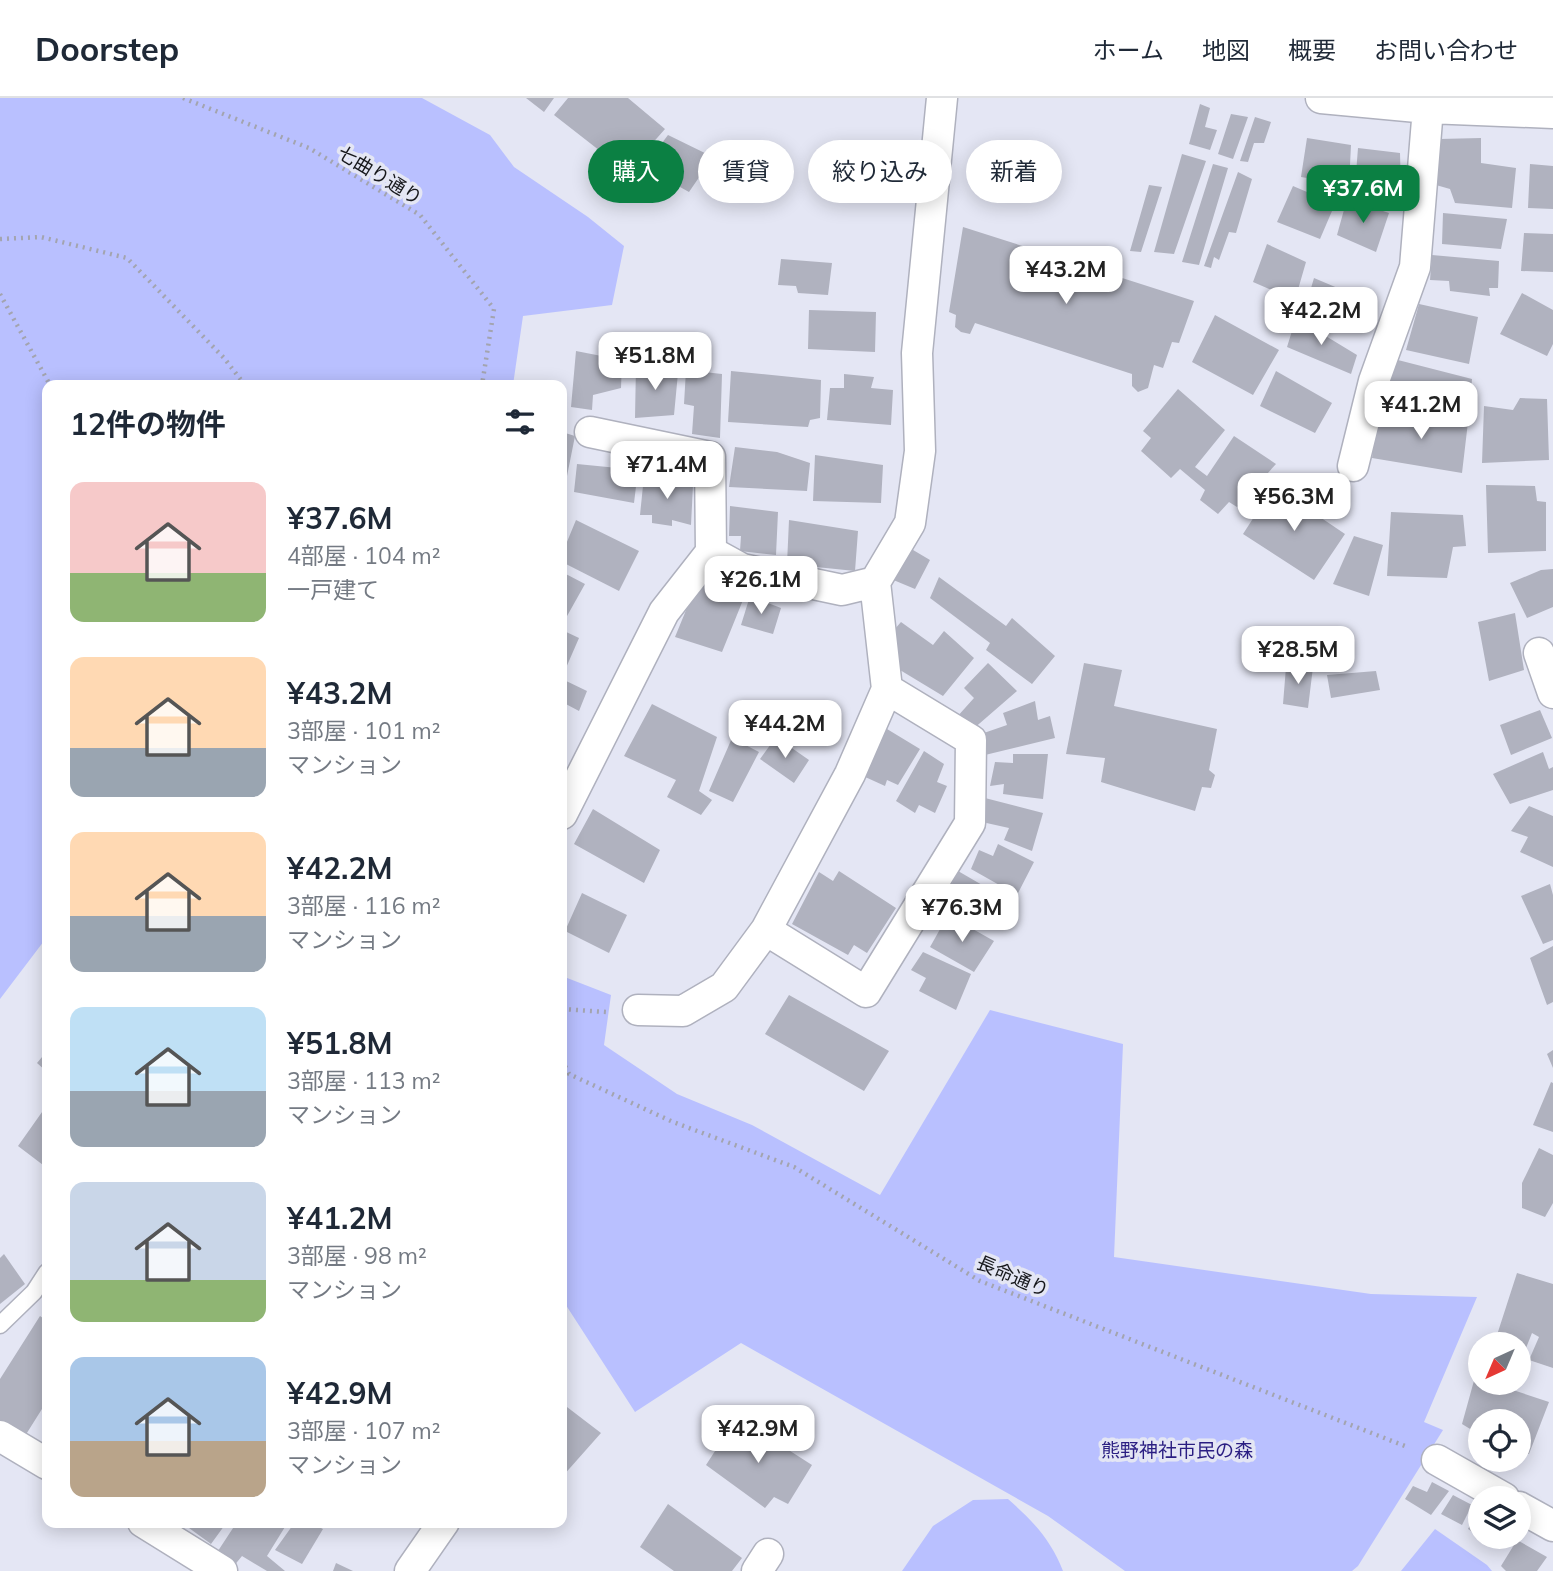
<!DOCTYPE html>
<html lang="ja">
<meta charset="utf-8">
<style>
:root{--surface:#fff;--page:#f2f2f3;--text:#1f2937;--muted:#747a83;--line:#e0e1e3;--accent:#0b8043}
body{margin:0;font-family:Mulish,"Noto Sans JP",sans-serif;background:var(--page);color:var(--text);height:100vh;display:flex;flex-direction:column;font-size:26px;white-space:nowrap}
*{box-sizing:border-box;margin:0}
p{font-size:23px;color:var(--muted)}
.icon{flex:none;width:38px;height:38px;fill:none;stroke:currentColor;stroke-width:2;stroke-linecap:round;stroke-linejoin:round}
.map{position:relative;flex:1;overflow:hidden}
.side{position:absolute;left:42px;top:282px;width:525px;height:1148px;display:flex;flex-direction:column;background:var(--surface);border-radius:14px;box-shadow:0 4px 18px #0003}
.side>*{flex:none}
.hud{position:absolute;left:588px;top:42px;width:665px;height:63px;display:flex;gap:14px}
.needle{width:46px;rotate:224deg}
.controls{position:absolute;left:1468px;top:1234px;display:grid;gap:14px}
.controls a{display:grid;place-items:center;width:63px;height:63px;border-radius:50%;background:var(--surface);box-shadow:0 4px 18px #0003;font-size:35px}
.price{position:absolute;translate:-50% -60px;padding:0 16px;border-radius:14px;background:#fff;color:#222;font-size:23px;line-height:46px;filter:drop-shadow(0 2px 4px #0008)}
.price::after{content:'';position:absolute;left:50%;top:42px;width:21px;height:16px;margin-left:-10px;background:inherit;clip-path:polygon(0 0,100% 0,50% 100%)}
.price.active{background:var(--accent);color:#fff}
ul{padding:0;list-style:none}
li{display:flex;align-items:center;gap:21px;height:175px;padding:0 28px}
li span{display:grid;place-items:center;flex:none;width:196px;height:140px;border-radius:14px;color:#555}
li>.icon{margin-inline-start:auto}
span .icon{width:84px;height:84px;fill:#fffc;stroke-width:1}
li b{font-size:30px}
h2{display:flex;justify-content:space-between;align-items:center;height:84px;padding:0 28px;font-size:30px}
.tag{padding:0 24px;border-radius:32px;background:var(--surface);box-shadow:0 4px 18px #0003;font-size:24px;line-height:63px}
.tag.active{background:var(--accent);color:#fff}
header{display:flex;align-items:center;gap:42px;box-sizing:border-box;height:98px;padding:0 35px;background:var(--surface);border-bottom:2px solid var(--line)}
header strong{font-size:33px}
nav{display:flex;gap:38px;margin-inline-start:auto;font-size:24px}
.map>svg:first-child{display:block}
.green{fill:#b9c0ff}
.building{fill:#b0b2bf}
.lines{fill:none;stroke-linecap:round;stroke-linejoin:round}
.lane-casing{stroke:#afb1be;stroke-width:19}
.street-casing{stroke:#afb1be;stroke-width:33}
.path{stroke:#a3a4af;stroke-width:4.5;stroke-dasharray:2 5;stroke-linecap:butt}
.lane{stroke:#fff;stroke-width:16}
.street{stroke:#fff;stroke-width:30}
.labels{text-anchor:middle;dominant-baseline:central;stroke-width:7;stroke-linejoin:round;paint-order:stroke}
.street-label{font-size:19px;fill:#16171b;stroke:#e4e6f4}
.park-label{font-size:19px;fill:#2a1e82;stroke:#e4e6f4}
</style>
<header>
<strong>Doorstep</strong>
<nav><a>ホーム</a><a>地図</a><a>概要</a><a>お問い合わせ</a></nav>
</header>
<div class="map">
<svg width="1553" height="1473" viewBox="0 0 1553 1473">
<rect width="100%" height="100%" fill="#e4e6f4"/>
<path class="green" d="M 0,0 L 422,0 L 490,37 L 514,69 L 588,119 L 624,148 L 612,207 L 523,218 L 513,287 L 47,287 L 47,839 L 0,901 Z
M 562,878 L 611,897 L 604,947 L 677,996 L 752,1027 L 880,1097 L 990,912 L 1123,946 L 1114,1159 L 1371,1196 L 1477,1199 L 1424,1324 L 1443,1332 L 1358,1468 L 1352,1473 L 1125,1473 L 1048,1418 L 741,1245 L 635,1314 L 562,1201 Z
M 1008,1401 C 1033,1423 1051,1442 1063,1473 L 902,1473 L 933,1428 L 973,1402 Z
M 1435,1431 L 1487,1467 L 1492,1473 L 1401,1473 Z"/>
<path class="building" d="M 526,0 L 554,0 L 544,14 Z
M 568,0 L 628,0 L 665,31 L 627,74 L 554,17 Z
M 1200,6 L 1210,10 L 1205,29 L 1217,32 L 1210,52 L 1189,46 Z
M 1231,16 L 1248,19 L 1233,61 L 1218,56 Z
M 1255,19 L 1271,24 L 1264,45 L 1254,45 L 1248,64 L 1240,63 Z
M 668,37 L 713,59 L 689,94 L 644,69 Z
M 1307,40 L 1351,47 L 1349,87 L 1301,79 Z
M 1481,40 L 1481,65 L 1516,70 L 1512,110 L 1455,105 L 1450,91 L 1436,87 L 1439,41 Z
M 1358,50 L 1400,55 L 1401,92 L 1355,88 Z
M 1182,56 L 1206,63 L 1174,156 L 1154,154 Z
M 1213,66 L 1228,70 L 1199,167 L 1182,164 Z
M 1530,66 L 1553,68 L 1553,111 L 1528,110 Z
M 1238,74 L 1252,81 L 1236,135 L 1229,134 L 1219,162 L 1214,159 L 1211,170 L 1204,168 Z
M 1149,87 L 1162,89 L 1141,154 L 1130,153 Z
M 1293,88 L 1335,106 L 1320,141 L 1277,124 Z
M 1347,101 L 1389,115 L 1376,154 L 1337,137 Z
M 1443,115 L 1507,121 L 1501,151 L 1442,146 Z
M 963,129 L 1194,203 L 1179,245 L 1172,244 L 1163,270 L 1154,267 L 1148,290 L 1138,294 L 1132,288 L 1132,276 L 975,225 L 970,236 L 961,234 L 955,229 L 956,217 L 949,214 Z
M 1524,135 L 1553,136 L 1553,174 L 1521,173 Z
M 1267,146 L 1306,164 L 1295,202 L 1253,184 Z
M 1432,157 L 1499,163 L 1498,190 L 1489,190 L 1490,198 L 1450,193 L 1449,183 L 1430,182 Z
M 781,161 L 832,165 L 828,197 L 798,195 L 796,188 L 778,187 Z
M 1314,180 L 1366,202 L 1355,228 L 1306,207 Z
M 1522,195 L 1553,212 L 1553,246 L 1547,258 L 1500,236 Z
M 1419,206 L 1478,219 L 1469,266 L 1406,252 Z
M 809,212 L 876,214 L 875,254 L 808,251 Z
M 1215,217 L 1279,252 L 1253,297 L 1192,264 Z
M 1296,220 L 1357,257 L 1351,276 L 1287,249 Z
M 576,253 L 622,262 L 621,290 L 593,297 L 592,312 L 571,309 Z
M 1394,261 L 1472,281 L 1470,307 L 1388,288 Z
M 636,267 L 678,275 L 674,317 L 635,320 Z
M 686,272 L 722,276 L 720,340 L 692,336 L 694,308 L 684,306 Z
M 731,273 L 821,282 L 820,320 L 810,322 L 808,329 L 728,324 Z
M 1276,273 L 1332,305 L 1315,335 L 1260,308 Z
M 844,276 L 874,279 L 871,290 L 893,292 L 891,327 L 827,322 L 830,290 L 844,290 Z
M 1178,291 L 1225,332 L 1195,369 L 1207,378 L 1234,338 L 1276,366 L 1237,409 L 1229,404 L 1218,416 L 1200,402 L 1205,392 L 1180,371 L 1171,380 L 1141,353 L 1151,340 L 1143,333 Z
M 1520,300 L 1547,301 L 1549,362 L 1482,365 L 1484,308 L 1513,312 Z
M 1379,311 L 1468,324 L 1462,375 L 1372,360 Z
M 562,334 L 575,338 L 566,383 L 562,382 Z
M 735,349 L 777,354 L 810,365 L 807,393 L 729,389 Z
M 815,357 L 883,367 L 881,405 L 813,403 Z
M 577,366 L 638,372 L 634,405 L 574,394 Z
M 644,378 L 693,387 L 691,427 L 672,422 L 672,428 L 652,425 L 652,417 L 640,417 Z
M 1486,387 L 1535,388 L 1537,403 L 1546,404 L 1546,453 L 1488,455 Z
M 1274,388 L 1345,436 L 1314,482 L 1243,436 Z
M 730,408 L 778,414 L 776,457 L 740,453 L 741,438 L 729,438 Z
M 1391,414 L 1463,417 L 1466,448 L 1453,449 L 1447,480 L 1387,478 Z
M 576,422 L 639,453 L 619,493 L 562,464 L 562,456 Z
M 789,422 L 858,433 L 855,473 L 787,466 Z
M 1354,438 L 1383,447 L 1369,498 L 1333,486 Z
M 908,449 L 930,462 L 915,491 L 891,481 Z
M 1553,471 L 1553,509 L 1527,520 L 1510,485 L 1541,472 Z
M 562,474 L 585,486 L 562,527 Z
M 939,479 L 1006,528 L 1012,520 L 1055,558 L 1032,586 L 986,552 L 990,545 L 930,500 Z
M 698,483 L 745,497 L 722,554 L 675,539 Z
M 750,498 L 781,510 L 773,536 L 741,527 Z
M 1515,515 L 1524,572 L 1489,583 L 1478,524 Z
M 901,524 L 933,547 L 944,533 L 974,560 L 943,598 L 900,572 L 894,532 Z
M 562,532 L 579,540 L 562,579 Z
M 988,565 L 1017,593 L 972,632 L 956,620 L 974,600 L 964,590 Z
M 1084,565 L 1122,572 L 1114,608 L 1217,631 L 1209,672 L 1215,677 L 1211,690 L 1202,689 L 1195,713 L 1101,684 L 1105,660 L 1066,656 Z
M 1286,569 L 1313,569 L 1308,610 L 1283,606 Z
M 1376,573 L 1380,592 L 1331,600 L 1327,577 Z
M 562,581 L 587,593 L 579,613 L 562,604 Z
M 1035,603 L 1038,622 L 1050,618 L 1055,640 L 985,657 L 981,636 L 1007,627 L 1003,615 Z
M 652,606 L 717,639 L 699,693 L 712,702 L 701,717 L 667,699 L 676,682 L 624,658 Z
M 1540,612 L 1552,640 L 1511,657 L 1500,627 Z
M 887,631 L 920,651 L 898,687 L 887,682 L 885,688 L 863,678 Z
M 776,639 L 809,662 L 794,685 L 760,661 Z
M 732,640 L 759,654 L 733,704 L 709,693 Z
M 924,653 L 944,666 L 937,684 L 947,688 L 935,715 L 919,707 L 915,715 L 896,703 Z
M 1543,654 L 1549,671 L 1553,669 L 1553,692 L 1510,706 L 1493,676 Z
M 1013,656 L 1048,656 L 1043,701 L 1003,696 L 1004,686 L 990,688 L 995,664 L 1013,665 Z
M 985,700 L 1043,715 L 1032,753 L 1004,742 L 1009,730 L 982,724 Z
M 1529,708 L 1553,718 L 1553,769 L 1520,754 L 1528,739 L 1511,733 Z
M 593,711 L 660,752 L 644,785 L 574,746 Z
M 998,746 L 1034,764 L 1017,797 L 971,771 L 979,752 L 993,758 Z
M 839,773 L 896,810 L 867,855 L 854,847 L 848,857 L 792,826 L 819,774 L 833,783 Z
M 958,773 L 1015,806 L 997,831 L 979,818 L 975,824 L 961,813 L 964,806 L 946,798 Z
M 1550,786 L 1553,797 L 1553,842 L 1543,846 L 1521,798 Z
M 582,795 L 627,817 L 609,855 L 565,833 Z
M 948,817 L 994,843 L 974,874 L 930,849 Z
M 1553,848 L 1553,904 L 1547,907 L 1530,860 Z
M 923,854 L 971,876 L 956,912 L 919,893 L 926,880 L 911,872 Z
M 789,897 L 889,953 L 864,993 L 765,936 Z
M 1553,952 L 1553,970 L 1547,956 Z
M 47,953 L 47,974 L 37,965 Z
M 1551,984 L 1553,985 L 1553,1034 L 1533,1027 Z
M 47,1007 L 47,1070 L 18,1048 Z
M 1539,1050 L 1553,1057 L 1553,1105 L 1545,1119 L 1522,1110 L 1522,1085 Z
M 4,1156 L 25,1186 L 0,1206 L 0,1160 Z
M 1517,1175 L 1553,1186 L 1553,1270 L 1529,1262 L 1539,1239 L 1532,1235 L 1526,1250 L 1519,1246 L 1496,1240 Z
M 40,1218 L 47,1223 L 47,1303 L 25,1338 L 0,1322 L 0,1281 Z
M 1480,1261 L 1480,1284 L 1515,1284 L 1513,1292 L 1549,1304 L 1529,1356 L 1519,1355 L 1519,1323 L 1480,1323 L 1480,1337 L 1462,1326 Z
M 567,1309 L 601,1335 L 562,1379 L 562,1315 Z
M 737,1319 L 812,1367 L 788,1406 L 774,1399 L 765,1410 L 706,1367 Z
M 1432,1384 L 1449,1393 L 1431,1417 L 1405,1401 L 1413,1388 L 1427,1394 Z
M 1453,1397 L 1472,1407 L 1462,1427 L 1441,1416 Z
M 668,1406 L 742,1460 L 732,1473 L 674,1473 L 640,1449 Z
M 1478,1412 L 1480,1413 L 1480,1438 L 1504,1438 L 1498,1450 L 1468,1431 Z
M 193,1424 L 227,1424 L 211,1446 L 189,1430 Z
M 237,1424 L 288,1424 L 267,1458 L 285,1473 L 267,1473 L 242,1458 L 233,1469 L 214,1459 Z
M 295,1424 L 309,1424 L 323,1431 L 302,1466 L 275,1452 Z
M 1517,1442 L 1547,1459 L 1537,1473 L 1506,1473 L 1501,1468 Z
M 336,1465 L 353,1473 L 333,1473 Z"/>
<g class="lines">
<defs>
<path id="lane" d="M 0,1227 L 34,1194 L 47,1174"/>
<path id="street" d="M 1321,0 L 1428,10 L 1553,15
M 590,334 L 710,359 L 711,454
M 1353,368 L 1374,283 L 1415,169 L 1428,10
M 1539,555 L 1553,595
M 562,716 L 664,514 L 711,454 L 742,471 L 842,492 L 875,484 L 910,425 L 920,353 L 917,255 L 942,0
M 766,832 L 866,894 L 970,725 L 971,642 L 887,591
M 638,912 L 683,913 L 724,889 L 766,832 L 850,676 L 887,591 L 875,484
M 0,1338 L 47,1366
M 1437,1362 L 1504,1400
M 1519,1409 L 1553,1428
M 143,1424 L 222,1473
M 410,1473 L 444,1424
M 757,1473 L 768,1456"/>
</defs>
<use href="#lane" class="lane-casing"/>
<use href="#street" class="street-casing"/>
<path class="path" d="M 183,0 L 309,50 L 420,117 L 494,211 L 482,287
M 0,141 L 41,139 L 127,160 L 224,260 L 245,287
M 0,196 L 50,287
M 562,911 L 606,914
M 562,962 L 569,976 L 673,1024 L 794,1069 L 980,1183 L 1405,1348"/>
<use href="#lane" class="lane"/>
<use href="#street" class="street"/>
</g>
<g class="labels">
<g class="street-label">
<text transform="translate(380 77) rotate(31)">七曲り通り</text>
<text transform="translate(1013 1178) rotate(23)">長命通り</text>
</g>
<g class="park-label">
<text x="1177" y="1352">熊野神社市民の森</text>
</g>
</g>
</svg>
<div class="controls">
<a><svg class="needle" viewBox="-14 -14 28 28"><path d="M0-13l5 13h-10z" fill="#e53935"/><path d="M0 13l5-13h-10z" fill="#747a83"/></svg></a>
<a><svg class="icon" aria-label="locate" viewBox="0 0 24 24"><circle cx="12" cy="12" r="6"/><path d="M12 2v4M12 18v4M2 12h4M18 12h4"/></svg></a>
<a><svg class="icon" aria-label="layers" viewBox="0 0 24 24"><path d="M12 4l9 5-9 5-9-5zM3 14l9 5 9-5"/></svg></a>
</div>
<b class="price active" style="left:1363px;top:127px">¥37.6M</b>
<b class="price" style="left:1066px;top:208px">¥43.2M</b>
<b class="price" style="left:1321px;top:249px">¥42.2M</b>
<b class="price" style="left:655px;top:294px">¥51.8M</b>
<b class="price" style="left:1421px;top:343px">¥41.2M</b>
<b class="price" style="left:667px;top:403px">¥71.4M</b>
<b class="price" style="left:1294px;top:435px">¥56.3M</b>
<b class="price" style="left:761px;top:518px">¥26.1M</b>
<b class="price" style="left:1298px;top:588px">¥28.5M</b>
<b class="price" style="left:785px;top:662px">¥44.2M</b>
<b class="price" style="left:962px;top:846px">¥76.3M</b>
<b class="price" style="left:758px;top:1367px">¥42.9M</b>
<div class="hud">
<a class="tag active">購入</a>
<a class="tag">賃貸</a>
<a class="tag">絞り込み</a>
<a class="tag">新着</a>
</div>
<section class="side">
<h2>12件の物件<svg class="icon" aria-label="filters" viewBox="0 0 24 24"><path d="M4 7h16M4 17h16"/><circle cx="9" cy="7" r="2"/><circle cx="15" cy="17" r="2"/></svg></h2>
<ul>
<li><span style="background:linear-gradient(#f6c9c9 65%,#8fb573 0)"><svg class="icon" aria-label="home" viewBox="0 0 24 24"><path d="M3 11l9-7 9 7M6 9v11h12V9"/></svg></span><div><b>¥37.6M</b><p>4部屋 · 104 m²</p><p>一戸建て</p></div></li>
<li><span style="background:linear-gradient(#ffd9b3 65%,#9aa5b1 0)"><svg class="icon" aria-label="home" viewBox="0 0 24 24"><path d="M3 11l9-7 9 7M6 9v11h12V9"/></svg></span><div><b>¥43.2M</b><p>3部屋 · 101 m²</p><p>マンション</p></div></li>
<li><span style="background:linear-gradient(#ffd9b3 60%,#9aa5b1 0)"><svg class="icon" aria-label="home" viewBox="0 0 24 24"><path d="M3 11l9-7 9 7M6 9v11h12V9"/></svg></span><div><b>¥42.2M</b><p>3部屋 · 116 m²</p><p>マンション</p></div></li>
<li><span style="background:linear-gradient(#bfe0f5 60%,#9aa5b1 0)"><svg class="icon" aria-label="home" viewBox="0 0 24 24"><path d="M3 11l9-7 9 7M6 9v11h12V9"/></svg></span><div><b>¥51.8M</b><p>3部屋 · 113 m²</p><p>マンション</p></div></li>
<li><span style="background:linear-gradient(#c9d6e8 70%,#8fb573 0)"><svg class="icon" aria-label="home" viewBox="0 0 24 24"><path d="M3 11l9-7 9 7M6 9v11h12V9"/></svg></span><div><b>¥41.2M</b><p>3部屋 · 98 m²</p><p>マンション</p></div></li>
<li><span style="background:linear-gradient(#a9c7e8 60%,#b9a48a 0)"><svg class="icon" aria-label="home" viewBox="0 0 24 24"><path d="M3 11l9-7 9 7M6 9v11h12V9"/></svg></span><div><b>¥42.9M</b><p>3部屋 · 107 m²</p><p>マンション</p></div></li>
</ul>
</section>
</div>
